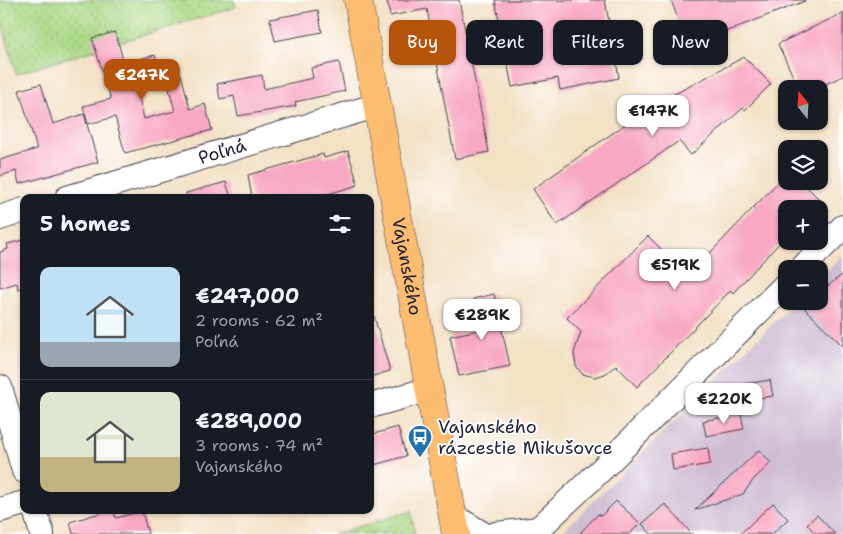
<!DOCTYPE html>
<meta charset="utf-8">
<style>
:root{--surface:#171b24;--page:#20242c;--text:#f1f3f6;--muted:#9ea1a6;--line:#363941;--accent:#b45309}
body{margin:0;font-family:"Shantell Sans",sans-serif;background:var(--page);color:var(--text);height:100vh;display:flex;flex-direction:column;font-size:19px;white-space:nowrap}
*{box-sizing:border-box;margin:0}
p{font-size:16px;color:var(--muted)}
.icon{flex:none;width:28px;height:28px;fill:none;stroke:currentColor;stroke-width:2;stroke-linecap:round;stroke-linejoin:round}
.map{position:relative;flex:1;overflow:hidden}
.sheet{position:absolute;left:20px;top:194px;width:354px;height:320px;display:flex;flex-direction:column;background:var(--surface);border-radius:10px;box-shadow:0 1px 4px #0004}
.sheet>*{flex:none}
.top-card{position:absolute;left:389px;top:20px;width:379px;height:45px;display:flex;gap:10px}
.needle{width:32px;rotate:342deg}
.controls{position:absolute;left:778px;top:80px;display:grid;gap:10px}
.controls a{display:grid;place-items:center;width:50px;height:50px;border-radius:10px;background:var(--surface);box-shadow:0 1px 4px #0004;font-size:25px}
.price{position:absolute;translate:-50% -42px;padding:0 11px;border-radius:10px;background:#fff;color:#222;font-size:16px;line-height:32px;filter:drop-shadow(0 1px 2px #0008)}
.price::after{content:'';position:absolute;left:50%;top:30px;width:15px;height:11px;margin-left:-8px;background:inherit;clip-path:polygon(0 0,100% 0,50% 100%)}
.price.active{background:var(--accent);color:#fff}
ul{padding:0;list-style:none}
li{display:flex;align-items:center;gap:15px;height:125px;padding:0 20px}
li+li{border-top:1px solid var(--line)}
li span{display:grid;place-items:center;flex:none;width:140px;height:100px;border-radius:10px;color:#555}
li>.icon{margin-inline-start:auto}
span .icon{width:60px;height:60px;fill:#fffc;stroke-width:1}
li b{font-size:21px}
h2{display:flex;justify-content:space-between;align-items:center;height:60px;padding:0 20px;font-size:21px}
.pill{padding:0 18px;border-radius:10px;background:var(--surface);box-shadow:0 1px 4px #0004;font-size:18px;line-height:45px}
.pill.active{background:var(--accent);color:#fff}
.map>svg:first-child{display:block}
.industrial{fill:#cebed1}
.park{fill:url(#park-dots);stroke:#667d60}
.building{fill:#f8a8c2}
.lines{fill:none;stroke-linecap:round;stroke-linejoin:round}
.minor-casing{stroke:#413f50;stroke-width:26}
.major-casing{stroke:#413f50;stroke-width:29}
.minor{stroke:#fff;stroke-width:24}
.major{stroke:#fcbd6f;stroke-width:28}
.labels{text-anchor:middle;dominant-baseline:central;stroke-width:4;stroke-linejoin:round;paint-order:stroke}
.street-label{font-size:18px;fill:#22223b;stroke:#fff}
.poi-label{font-size:18px;fill:#22223b;stroke:#fff;text-anchor:start}
</style>
<div class="map">
<svg width="843" height="534" viewBox="0 0 843 534">
<defs>
<pattern id="park-dots" width="8" height="8" patternUnits="userSpaceOnUse" patternTransform="scale(1.25)"><rect width="8" height="8" fill="#aad885"/><path d="M2 2h.1M6 6h.1" fill="none" stroke="#92b974" stroke-width="1.8" stroke-linecap="round"/></pattern>
</defs>
<rect width="100%" height="100%" fill="#fff"/>
<filter id="ink" filterUnits="userSpaceOnUse"><feTurbulence type="fractalNoise" baseFrequency=".02" numOctaves="2"/><feDisplacementMap in="SourceGraphic" scale="10" xChannelSelector="R" yChannelSelector="G"/><feConvolveMatrix kernelMatrix="1 2 1 2 8 2 1 2 1" color-interpolation-filters="sRGB"/></filter>
<filter id="wash" filterUnits="userSpaceOnUse"><feTurbulence type="fractalNoise" baseFrequency=".0096" numOctaves="4" result="noise"/><feDisplacementMap in="SourceGraphic" scale="20" xChannelSelector="R" yChannelSelector="G"/><feGaussianBlur stdDeviation="1.12" result="paint"/><feColorMatrix in="noise" values="0 0 0 0 0 0 0 0 0 0 0 0 0 0 0 0 0 1.4 0 .05"/><feComposite in="paint" operator="in"/></filter>
<g filter="url(#wash)">
<rect width="100%" height="100%" fill="#f3e1c5"/>
<path class="industrial" d="M 843,255 L 843,534 L 560,534 L 796,301 L 819,301 L 819,279 Z"/>
<path class="park" d="M 0,0 L 234,0 L 236,7 L 16,74 L 0,15 Z
M 411,511 L 415,534 L 334,534 Z"/>
<g id="blocks">
<path class="building" d="M 387,0 L 459,0 L 489,152 L 455,159 L 427,9 L 390,16 Z
M 495,0 L 605,0 L 619,78 L 560,90 L 558,78 L 512,87 Z
M 671,0 L 805,0 L 805,1 L 688,46 Z
M 318,10 L 322,32 L 275,41 L 270,19 Z
M 843,13 L 843,76 L 815,89 L 799,89 L 778,44 Z
M 115,32 L 124,63 L 155,55 L 162,77 L 136,85 L 144,119 L 175,111 L 166,78 L 181,74 L 190,109 L 205,104 L 212,130 L 125,153 L 115,117 L 88,124 L 83,106 L 111,99 L 92,38 Z
M 744,57 L 771,84 L 745,110 L 743,108 L 691,155 L 679,141 L 557,225 L 533,189 L 647,109 Z
M 339,62 L 345,91 L 295,102 L 296,106 L 238,116 L 234,96 L 220,99 L 217,84 L 262,75 L 264,89 L 313,78 L 311,68 Z
M 41,84 L 53,124 L 84,114 L 98,162 L 19,184 L 16,171 L 0,176 L 0,160 L 37,149 L 19,90 Z
M 348,151 L 358,185 L 315,198 L 252,198 L 248,175 L 323,154 L 324,158 Z
M 779,181 L 801,181 L 820,200 L 812,209 L 786,209 L 786,236 L 733,293 L 731,290 L 637,387 L 616,365 L 605,374 L 595,377 L 582,374 L 576,366 L 574,353 L 581,332 L 567,318 L 648,236 L 688,276 Z
M 226,182 L 231,198 L 186,198 L 186,193 Z
M 24,240 L 24,288 L 18,289 L 17,283 L 0,288 L 0,252 L 8,249 L 7,244 Z
M 843,274 L 843,346 L 805,309 L 809,301 L 819,301 L 819,293 Z
M 494,294 L 510,366 L 459,376 L 450,336 L 479,330 L 473,299 Z
M 370,316 L 374,316 L 390,371 L 370,377 Z
M 770,380 L 773,396 L 735,402 L 733,386 Z
M 741,414 L 744,429 L 706,436 L 703,421 Z
M 398,427 L 406,456 L 370,466 L 370,435 Z
M 708,448 L 710,464 L 673,470 L 671,454 Z
M 759,450 L 771,463 L 754,479 L 743,494 L 695,510 Z
M 616,501 L 640,523 L 630,534 L 579,534 L 598,514 L 601,516 Z
M 773,503 L 788,519 L 772,534 L 740,534 Z
M 665,504 L 692,534 L 651,534 L 642,524 Z
M 110,510 L 113,510 L 116,518 L 142,511 L 148,534 L 73,534 L 70,522 Z
M 817,515 L 835,534 L 816,534 L 807,524 Z"/>
</g>
</g>
<g filter="url(#ink)">
<use href="#blocks" fill-opacity="0" stroke="#413f50" stroke-width="1"/>
<g class="lines">
<defs>
<g id="minor">
<path id="s1" d="M 67,198 L 378,105"/>
<path d="M 0,218 L 24,210"/>
<path d="M 801,269 L 843,227"/>
<path d="M 0,387 L 24,471"/>
<path d="M 370,406 L 430,389"/>
<path d="M 0,510 L 24,503"/>
<path d="M 35,510 L 42,534"/>
<path d="M 453,516 L 483,534"/>
<path d="M 496,534 L 538,529"/>
<path d="M 533,534 L 603,468 L 786,284"/>
</g>
<g id="major">
<path id="s2" d="M 358,0 L 456,534"/>
</g>
</defs>
<use href="#minor" class="minor-casing"/>
<use href="#major" class="major-casing"/>
<use href="#minor" class="minor"/>
<use href="#major" class="major"/>
</g>
</g>
<defs>
<symbol id="bus-pin" viewBox="-11 -11 22 30"><path d="M0 17L-7.5 6A9.5 9.5 0 1 1 7.5 6Z" fill="#1f6fb2" stroke="#fff"/><path d="M-5-6H5V4H4V6H2V4H-2V6H-4V4H-5ZM-3.5-4V0h7V-4ZM-3.5 1.2v1.5H-2V1.2ZM2 1.2v1.5H3.5V1.2Z" fill="#fff"/></symbol>
</defs>
<g fill-rule="evenodd">
<use href="#bus-pin" x="406" y="423" width="28" height="38"/>
</g>
<g class="labels">
<g class="street-label">
<text stroke="none"><textPath href="#s1" startOffset="162">Poľná</textPath></text>
<text stroke="none"><textPath href="#s2" startOffset="271">Vajanského</textPath></text>
</g>
<g class="poi-label">
<text x="438" y="427">Vajanského<tspan x="438" dy="21">rázcestie Mikušovce</tspan></text>
</g>
</g>
</svg>
<div class="controls">
<a><svg class="needle" viewBox="-14 -14 28 28"><path d="M0-13l5 13h-10z" fill="#e53935"/><path d="M0 13l5-13h-10z" fill="#9ea1a6"/></svg></a>
<a><svg class="icon" aria-label="layers" viewBox="0 0 24 24"><path d="M12 4l9 5-9 5-9-5zM3 14l9 5 9-5"/></svg></a>
<a>+</a>
<a>−</a>
</div>
<b class="price active" style="left:142px;top:101px">€247K</b>
<b class="price" style="left:653px;top:137px">€147K</b>
<b class="price" style="left:675px;top:291px">€519K</b>
<b class="price" style="left:482px;top:341px">€289K</b>
<b class="price" style="left:724px;top:425px">€220K</b>
<div class="top-card">
<a class="pill active">Buy</a>
<a class="pill">Rent</a>
<a class="pill">Filters</a>
<a class="pill">New</a>
</div>
<section class="sheet">
<h2>5 homes<svg class="icon" aria-label="filters" viewBox="0 0 24 24"><path d="M4 7h16M4 17h16"/><circle cx="9" cy="7" r="2"/><circle cx="15" cy="17" r="2"/></svg></h2>
<ul>
<li><span style="background:linear-gradient(#bfe0f5 75%,#9aa5b1 0)"><svg class="icon" aria-label="home" viewBox="0 0 24 24"><path d="M3 11l9-7 9 7M6 9v11h12V9"/></svg></span><div><b>€247,000</b><p>2 rooms · 62 m²</p><p>Poľná</p></div></li>
<li><span style="background:linear-gradient(#dfe7d0 65%,#c2b280 0)"><svg class="icon" aria-label="home" viewBox="0 0 24 24"><path d="M3 11l9-7 9 7M6 9v11h12V9"/></svg></span><div><b>€289,000</b><p>3 rooms · 74 m²</p><p>Vajanského</p></div></li>
</ul>
</section>
</div>
